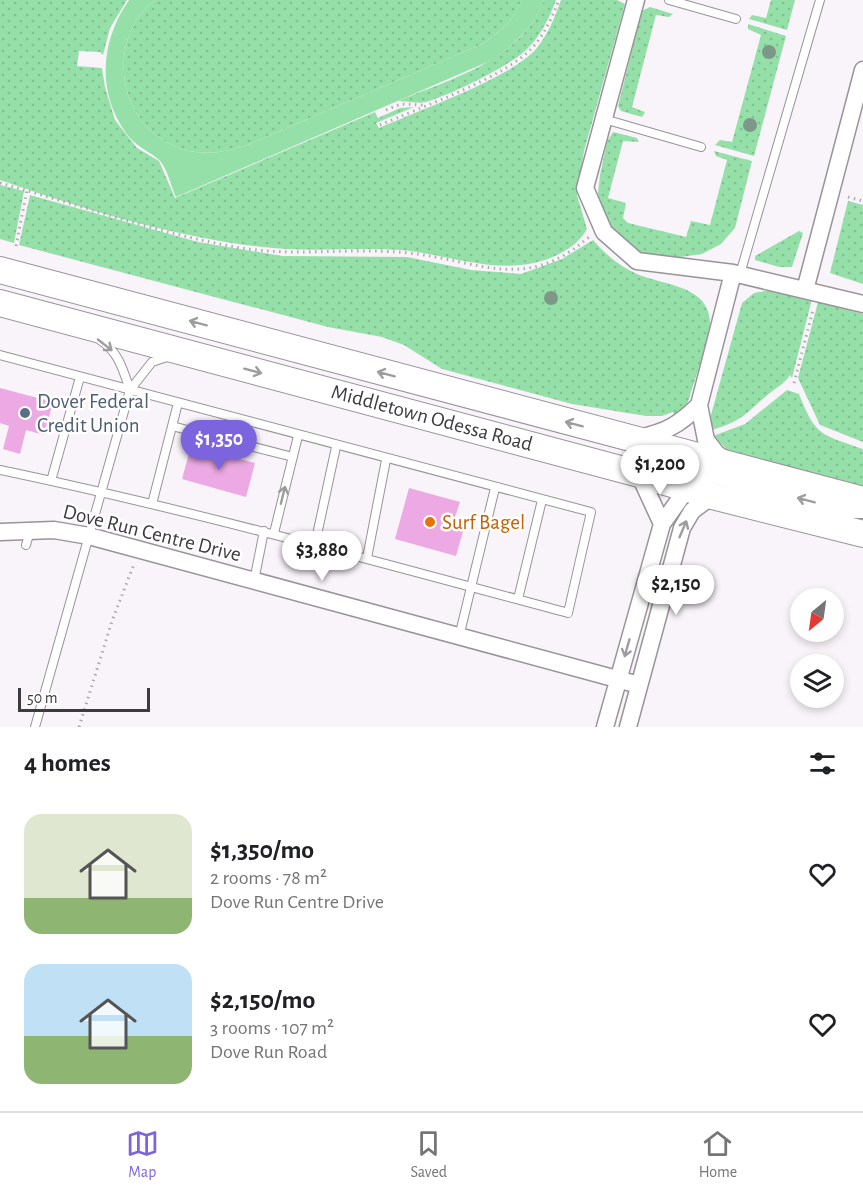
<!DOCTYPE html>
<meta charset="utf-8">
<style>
:root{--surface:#fff;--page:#f2f2f2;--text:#202124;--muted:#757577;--line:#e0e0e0;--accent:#7c64df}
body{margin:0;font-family:"Alegreya Sans",sans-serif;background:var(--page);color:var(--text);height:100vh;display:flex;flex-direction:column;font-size:22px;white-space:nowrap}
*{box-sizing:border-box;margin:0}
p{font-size:20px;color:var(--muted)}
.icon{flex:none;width:33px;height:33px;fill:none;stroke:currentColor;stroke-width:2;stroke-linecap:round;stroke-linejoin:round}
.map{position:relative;height:727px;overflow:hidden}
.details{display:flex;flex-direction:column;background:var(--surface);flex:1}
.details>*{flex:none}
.needle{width:39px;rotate:209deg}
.controls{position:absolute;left:790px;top:588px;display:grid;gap:12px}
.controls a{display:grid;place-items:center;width:54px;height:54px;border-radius:50%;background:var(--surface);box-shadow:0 3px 9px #0003;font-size:30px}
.scale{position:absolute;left:18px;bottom:15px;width:132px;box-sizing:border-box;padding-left:6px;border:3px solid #3d3b3e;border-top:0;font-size:16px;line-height:21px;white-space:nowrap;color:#3d3b3e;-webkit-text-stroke:4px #fff;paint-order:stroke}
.price{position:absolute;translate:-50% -51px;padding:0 14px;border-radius:21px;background:#fff;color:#222;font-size:20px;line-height:39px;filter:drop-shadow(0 2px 3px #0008)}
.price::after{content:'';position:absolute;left:50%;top:36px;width:18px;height:14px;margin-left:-9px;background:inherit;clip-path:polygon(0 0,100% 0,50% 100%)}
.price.selected{background:var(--accent);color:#fff}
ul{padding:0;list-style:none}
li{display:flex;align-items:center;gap:18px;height:150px;padding:0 24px}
li span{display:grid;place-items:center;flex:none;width:168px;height:120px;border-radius:18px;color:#555}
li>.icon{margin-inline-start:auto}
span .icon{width:72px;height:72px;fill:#fffc;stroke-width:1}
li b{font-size:26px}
h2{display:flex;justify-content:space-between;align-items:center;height:72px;padding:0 24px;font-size:26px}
.dock{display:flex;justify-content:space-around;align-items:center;height:84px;border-top:2px solid var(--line);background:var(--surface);font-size:16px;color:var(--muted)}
.dock a{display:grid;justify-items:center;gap:3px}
.dock .selected{color:var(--accent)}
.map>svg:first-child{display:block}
.grass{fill:url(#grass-dots)}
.pitch{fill:#95e0a8}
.building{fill:#eca9e3}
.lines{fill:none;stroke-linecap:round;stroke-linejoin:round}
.lane-casing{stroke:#99939a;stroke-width:10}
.street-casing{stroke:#99939a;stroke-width:19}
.primary-casing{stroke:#99939a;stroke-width:28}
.path{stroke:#aea9af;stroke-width:3;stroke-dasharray:1.5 4.5;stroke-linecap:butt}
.lane{stroke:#fff;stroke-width:8}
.street{stroke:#fff;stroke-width:16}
.primary{stroke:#fff;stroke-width:26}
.tree{fill:#7d9888}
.oneway{stroke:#9e9d9e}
.service-dot{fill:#5c6f8a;stroke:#fff;stroke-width:2}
.food-dot{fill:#e8710a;stroke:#fff;stroke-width:2}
.labels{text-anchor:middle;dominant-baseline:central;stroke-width:5;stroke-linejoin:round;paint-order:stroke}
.service-label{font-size:21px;fill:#4e5e75;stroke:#fff;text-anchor:start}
.street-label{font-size:21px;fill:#3d3b3e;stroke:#fff}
.food-label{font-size:21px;fill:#c56008;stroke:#fff;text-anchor:start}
</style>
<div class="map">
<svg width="863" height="727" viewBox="0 0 863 727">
<defs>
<pattern id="grass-dots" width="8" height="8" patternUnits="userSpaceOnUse" patternTransform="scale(1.5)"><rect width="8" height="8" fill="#95e0a8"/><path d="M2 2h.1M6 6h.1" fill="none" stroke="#81c192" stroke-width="1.8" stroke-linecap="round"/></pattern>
</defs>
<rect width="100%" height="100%" fill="#f9f3fa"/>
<path class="grass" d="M 0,0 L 127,0 L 110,28 L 103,55 L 100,52 L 79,51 L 77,66 L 102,68 L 105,87 L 115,120 L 137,148 L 159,161 L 175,198 L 375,112 L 378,118 L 400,108 L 414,107 L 376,123 L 379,128 C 419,110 509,79 536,49 C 548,35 555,17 561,0 L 617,0 L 625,4 L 584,151 L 577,195 L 587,229 C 581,240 572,247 561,253 C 508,281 456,255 401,250 C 358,247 316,252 273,248 C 183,240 86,210 0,180 Z
M 155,0 L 522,0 C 513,21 500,32 482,44 L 247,145 C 223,153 199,157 175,146 C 116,122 106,38 155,0 Z
M 544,0 L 556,0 C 550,17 541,35 528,48 C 513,65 448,96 426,102 C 417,104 406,101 398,101 C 452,78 521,61 544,0 Z
M 771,0 L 795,0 L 787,30 L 749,19 L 752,15 L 766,18 Z
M 650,7 L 673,14 L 669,17 L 656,15 L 632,107 L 645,112 L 642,117 L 621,111 L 618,106 L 642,11 Z
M 748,24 L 786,36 L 754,156 L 715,145 L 720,140 L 732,142 L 761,35 L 748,29 Z
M 613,132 L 637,138 L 639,142 L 623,141 L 608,198 L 626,203 L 623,218 L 628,223 L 686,237 L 691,221 L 710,225 L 727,160 L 716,156 L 714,151 L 752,161 L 735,228 L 721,244 L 702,254 L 674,258 L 649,257 L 636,251 L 613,231 L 601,210 L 598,193 L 600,175 L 607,142 Z
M 0,185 L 24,191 L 14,243 L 0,239 Z
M 30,195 L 198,242 L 282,256 L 407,257 L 471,270 L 521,274 L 562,259 L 593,240 C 606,255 619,266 637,274 C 662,285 707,285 710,320 C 711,336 695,379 690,396 L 686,407 L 676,418 L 673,412 L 662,416 L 646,416 L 572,404 L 442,369 L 404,345 L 382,337 L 328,327 L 19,245 Z
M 848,201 L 863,205 L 863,284 L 830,273 Z
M 799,231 L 803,233 L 792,267 L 779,267 L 755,260 L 755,256 Z
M 776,289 L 812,299 L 792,378 L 790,375 C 785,383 779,386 770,393 C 746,412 744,421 711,430 L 711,415 L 742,303 L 754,293 Z
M 818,302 L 863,314 L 863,442 L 820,425 L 798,378 Z
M 787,390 L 799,394 C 816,437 821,434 863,449 L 863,486 L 729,451 L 713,436 L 745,424 Z"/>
<path class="pitch" d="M 129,0 L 155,0 C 106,38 116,122 175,146 C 199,157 223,153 247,145 L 482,44 C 500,32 513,21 522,0 L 544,0 C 535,26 514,45 492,60 L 176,197 C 171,187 167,166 158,159 C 147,150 135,146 126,133 C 96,91 101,40 129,0 Z"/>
<path class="building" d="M 0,388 L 53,402 L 44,435 L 26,430 L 20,454 L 3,449 L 9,426 L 0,423 Z
M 191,446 L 255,463 L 246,497 L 182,479 Z
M 409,488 L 460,502 L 454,520 L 465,524 L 456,556 L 395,539 Z"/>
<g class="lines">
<defs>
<path id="lane" d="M 669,0 L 736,19
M 604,119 L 701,147
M 740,274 L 820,0
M 100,340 C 119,352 123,370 130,390
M 0,355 L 591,512 L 568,613 C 379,562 191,510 0,470
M 172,426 L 293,457
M 51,481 L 80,377
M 152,504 L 178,403
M 274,533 L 298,436
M 315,544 L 336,447
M 26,545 L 30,531
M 367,558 L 386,460
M 254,581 L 264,531
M 518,599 L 542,500
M 459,637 L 495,488
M 35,727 L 130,390 L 152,362 L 170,356"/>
<path id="street" d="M 636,0 L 585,188 L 604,232 L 637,261 L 733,273 L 863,304
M 805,290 L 863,70
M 638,438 C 666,432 679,425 699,405
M 728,461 L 717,454 L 706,440 L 699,405 L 733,273
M 662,524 L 696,476 L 706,473 L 845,510 L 863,510
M 0,532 L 54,530 L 89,536 L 639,685
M 605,727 L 662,524 L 639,474
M 628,727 L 682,528 L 692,511 L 712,496"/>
<path id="primary" d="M 0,270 L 863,500
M 0,303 L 639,474 L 712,496 L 863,534"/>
</defs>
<use href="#lane" class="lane-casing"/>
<use href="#street" class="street-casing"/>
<use href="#primary" class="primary-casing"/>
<path class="path" d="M 386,110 L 401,104 L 423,105
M 380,125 C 419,108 506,77 532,48 C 545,34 552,17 559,0
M 0,183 C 80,205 159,234 241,248 C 297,257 353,247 409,253 C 481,261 525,293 589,237
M 848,197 L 863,201
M 16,246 L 27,190
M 794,383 L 813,310
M 79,727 L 112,621 L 134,564"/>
<use href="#lane" class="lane"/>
<use href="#street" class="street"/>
<use href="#primary" class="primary"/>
</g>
<g class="tree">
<circle cx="769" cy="52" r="7"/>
<circle cx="750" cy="125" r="7"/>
<circle cx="551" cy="298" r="7"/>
</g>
<defs><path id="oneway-shaft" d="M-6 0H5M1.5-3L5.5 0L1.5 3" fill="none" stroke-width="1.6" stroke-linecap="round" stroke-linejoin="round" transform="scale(1.5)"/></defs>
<g class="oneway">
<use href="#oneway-shaft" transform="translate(198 323) rotate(-165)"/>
<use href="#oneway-shaft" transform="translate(105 345) rotate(38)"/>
<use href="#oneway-shaft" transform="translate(253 371) rotate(15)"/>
<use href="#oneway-shaft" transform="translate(386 374) rotate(-165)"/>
<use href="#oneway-shaft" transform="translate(574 424) rotate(-165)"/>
<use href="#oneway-shaft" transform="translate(283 495) rotate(-76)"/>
<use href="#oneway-shaft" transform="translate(806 500) rotate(-165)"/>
<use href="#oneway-shaft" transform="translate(683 529) rotate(-67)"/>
<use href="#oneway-shaft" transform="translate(627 648) rotate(106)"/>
</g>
<circle class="service-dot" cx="25" cy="413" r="6"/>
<circle class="food-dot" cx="430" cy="522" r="6"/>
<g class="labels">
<g class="service-label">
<text x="37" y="401">Dover Federal<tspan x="37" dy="24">Credit Union</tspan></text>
</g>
<g class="street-label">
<text transform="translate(432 418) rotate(15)">Middletown Odessa Road</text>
<text transform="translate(152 533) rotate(14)">Dove Run Centre Drive</text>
</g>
<g class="food-label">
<text x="442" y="522">Surf Bagel</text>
</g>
</g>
</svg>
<div class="controls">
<a><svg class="needle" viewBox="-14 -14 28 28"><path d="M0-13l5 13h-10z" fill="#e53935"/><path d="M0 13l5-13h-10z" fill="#757577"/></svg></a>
<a><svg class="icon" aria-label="layers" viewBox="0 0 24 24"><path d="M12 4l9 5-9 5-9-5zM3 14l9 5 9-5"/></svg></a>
</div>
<div class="scale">50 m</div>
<b class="price selected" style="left:219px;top:471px">$1,350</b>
<b class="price" style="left:660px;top:496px">$1,200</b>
<b class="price" style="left:322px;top:582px">$3,880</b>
<b class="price" style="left:676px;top:616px">$2,150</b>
</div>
<section class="details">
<h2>4 homes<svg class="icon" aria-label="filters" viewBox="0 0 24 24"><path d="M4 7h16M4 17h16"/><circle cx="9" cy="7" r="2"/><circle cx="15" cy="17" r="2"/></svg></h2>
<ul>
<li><span style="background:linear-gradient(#dfe7d0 70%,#8fb573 0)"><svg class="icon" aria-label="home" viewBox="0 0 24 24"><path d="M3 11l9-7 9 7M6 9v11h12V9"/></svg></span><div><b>$1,350/mo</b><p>2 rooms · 78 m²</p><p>Dove Run Centre Drive</p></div><svg class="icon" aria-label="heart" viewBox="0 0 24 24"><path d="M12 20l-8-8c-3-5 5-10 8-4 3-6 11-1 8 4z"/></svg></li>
<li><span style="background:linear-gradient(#bfe0f5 60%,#8fb573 0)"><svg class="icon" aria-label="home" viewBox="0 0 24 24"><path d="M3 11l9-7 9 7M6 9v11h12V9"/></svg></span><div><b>$2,150/mo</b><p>3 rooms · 107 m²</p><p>Dove Run Road</p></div><svg class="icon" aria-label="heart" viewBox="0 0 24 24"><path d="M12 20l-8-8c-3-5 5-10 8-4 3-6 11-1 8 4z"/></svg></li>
</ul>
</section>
<nav class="dock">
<a class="selected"><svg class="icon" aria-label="map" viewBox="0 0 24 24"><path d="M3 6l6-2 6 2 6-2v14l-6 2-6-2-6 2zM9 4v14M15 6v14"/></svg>Map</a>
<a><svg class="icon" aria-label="saved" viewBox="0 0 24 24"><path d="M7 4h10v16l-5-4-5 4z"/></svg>Saved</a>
<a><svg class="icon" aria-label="home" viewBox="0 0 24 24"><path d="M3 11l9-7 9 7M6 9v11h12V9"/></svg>Home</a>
</nav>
